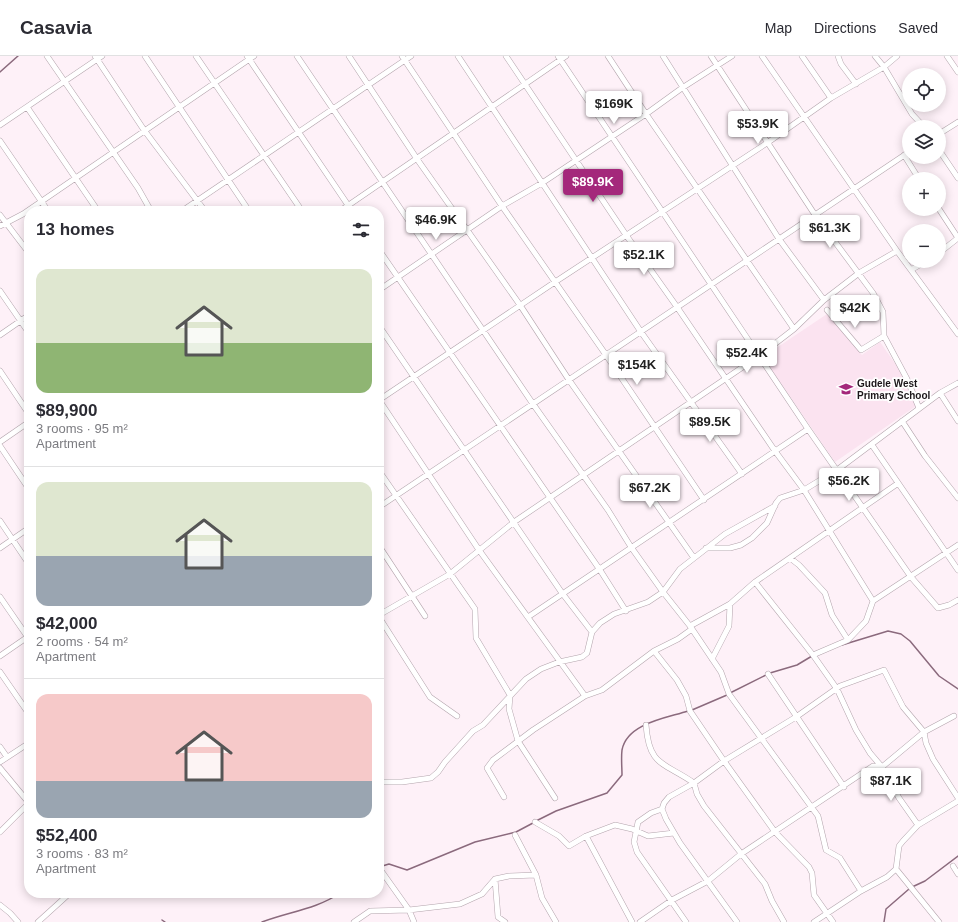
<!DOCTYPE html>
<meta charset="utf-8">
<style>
:root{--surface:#fff;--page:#f2f2f3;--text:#2b2b33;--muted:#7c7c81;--line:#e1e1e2;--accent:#a4287b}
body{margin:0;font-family:Arial,sans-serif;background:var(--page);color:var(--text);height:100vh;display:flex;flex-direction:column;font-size:15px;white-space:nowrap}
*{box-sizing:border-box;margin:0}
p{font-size:13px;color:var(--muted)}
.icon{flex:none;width:22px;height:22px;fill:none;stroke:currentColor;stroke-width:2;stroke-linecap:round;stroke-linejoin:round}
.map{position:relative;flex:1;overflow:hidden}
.drawer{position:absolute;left:24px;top:150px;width:360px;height:692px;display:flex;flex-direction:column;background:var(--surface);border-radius:16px;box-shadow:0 2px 10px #0003}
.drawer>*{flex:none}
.buttons{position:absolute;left:902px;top:12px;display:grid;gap:8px}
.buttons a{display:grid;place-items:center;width:44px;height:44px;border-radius:50%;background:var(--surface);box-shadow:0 2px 10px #0003;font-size:20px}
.price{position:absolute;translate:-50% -34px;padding:0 9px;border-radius:4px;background:#fff;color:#222;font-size:13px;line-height:26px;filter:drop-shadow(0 1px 2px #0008)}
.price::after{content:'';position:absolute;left:50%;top:24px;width:12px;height:9px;margin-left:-6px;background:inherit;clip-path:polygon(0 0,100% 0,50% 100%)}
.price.current{background:var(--accent);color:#fff}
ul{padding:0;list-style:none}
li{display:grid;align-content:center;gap:8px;height:212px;padding:0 12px}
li+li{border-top:1px solid var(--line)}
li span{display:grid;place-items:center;height:124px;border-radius:12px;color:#555}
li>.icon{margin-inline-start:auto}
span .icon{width:72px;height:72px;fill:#fffc;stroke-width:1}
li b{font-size:17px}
h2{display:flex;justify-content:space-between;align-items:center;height:48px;padding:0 12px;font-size:17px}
header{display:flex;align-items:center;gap:24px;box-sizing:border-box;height:56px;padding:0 20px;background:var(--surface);border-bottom:1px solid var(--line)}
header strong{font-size:19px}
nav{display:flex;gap:22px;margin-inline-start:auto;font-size:14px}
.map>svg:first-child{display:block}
.built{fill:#fbe3f0}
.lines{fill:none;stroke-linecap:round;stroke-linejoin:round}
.stream{stroke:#8b6a7d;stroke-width:1.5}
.minor-casing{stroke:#b3a4ac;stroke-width:6}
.minor{stroke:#fff;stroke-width:5}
.labels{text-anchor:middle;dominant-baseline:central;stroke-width:3.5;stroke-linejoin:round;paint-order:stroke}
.poi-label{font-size:10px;font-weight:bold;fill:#1c171a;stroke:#fff;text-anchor:start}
</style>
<header>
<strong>Casavia</strong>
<nav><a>Map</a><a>Directions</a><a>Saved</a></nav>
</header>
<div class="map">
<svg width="958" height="866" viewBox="0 0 958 866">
<rect width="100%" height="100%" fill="#fef1f8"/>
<path class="built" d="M 827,258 L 862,299 L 880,286 L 901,316 L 916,350 L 835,406 L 763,301 Z"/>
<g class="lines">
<path class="stream" d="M 0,16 L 18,0
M 842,589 L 888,575 L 901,578 L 910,585 L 939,620 L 958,633
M 770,617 L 797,609 L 812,600
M 730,637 L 766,619
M 692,654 L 727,639
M 536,765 L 556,755 L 607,737 L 622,719 C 622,711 621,702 622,694 C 627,667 667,662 688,655
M 379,811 L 389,808 L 407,814 L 475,786 L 516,776 L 533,767
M 912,831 L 925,825 L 958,800
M 162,864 L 165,866
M 262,866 C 288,856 317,853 340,837
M 884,866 L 886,853 L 909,833"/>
<defs>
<path id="minor" d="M 47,0 L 138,132 L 151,155
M 95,0 L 144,74 L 205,155
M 145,0 L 249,155
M 196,0 L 302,155
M 247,0 L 352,155
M 297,0 L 533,348 L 608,454 L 631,491 L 663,536 L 690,570 L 721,616 L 729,638 L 818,760 L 826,794 L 840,802 L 861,835
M 349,0 L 417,103 L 520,249 L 569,324 L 694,502
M 402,0 L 502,150 L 606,299 L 704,444
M 458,0 L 641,276 L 742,418
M 506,0 L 626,179 L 677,251 L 775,395 L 804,434 L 873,545
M 558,0 L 808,373 L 911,521 L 938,552 L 949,549 L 958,544
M 608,0 L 646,58 L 794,273
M 663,0 L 779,183 L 824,244
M 711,0 L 815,159 L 873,237 L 883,256 L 884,280 L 907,323 L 919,352
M 762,0 L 897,195 L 958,278
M 802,0 L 831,42
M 838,0 L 841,8 L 856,28
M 875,0 L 884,11 L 912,58 L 924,71
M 947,0 L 958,16
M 27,51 L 98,155
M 0,69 L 102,0
M 939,78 L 958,66
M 0,85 L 48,155
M 939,94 L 958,122
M 904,99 L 919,123
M 939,153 L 958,182
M 182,155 L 411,0
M 340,155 L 566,0
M 0,159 L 29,197
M 0,170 L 23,158 L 254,0
M 379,194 L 600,514 L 626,555
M 939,197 L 958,182
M 911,214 L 926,205
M 379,234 L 502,150 L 542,127 L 646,58 L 682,32 L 732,0
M 0,235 L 29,277
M 827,254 L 861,294 L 884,280
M 379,270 L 562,537 L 592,576
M 0,279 L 29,259
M 0,315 L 29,358
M 940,337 L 958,365
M 379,344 L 555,226 L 767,87 L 831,42 L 884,11 L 897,0
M 379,344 L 479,494 L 585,640
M 902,365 L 925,400 L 958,442
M 0,386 L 29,366
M 872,389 L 958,514
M 0,390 L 29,433
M 379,415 L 475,553 L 476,582 L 510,639 L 509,653 L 518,685 L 555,742
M 379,451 L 909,96
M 0,465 L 29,508
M 379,490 L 425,560
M 0,492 L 29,472
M 706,492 L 730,492 L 741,489 L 752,482 L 767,467 L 776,447 L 780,442 L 804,434 L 837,414 L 940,337 L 958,327
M 790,502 L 799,509 L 825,537 L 832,559 L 848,584
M 755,526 L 813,599 L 837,633 L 856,674 L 870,697 L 882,711 L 899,742 L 918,769
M 0,541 L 29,583
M 379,559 L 450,518 L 514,466 L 759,300 L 794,273 L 824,244 L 859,217 L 897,195
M 379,561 L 430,641 L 457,660
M 528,561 L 808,373
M 690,570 L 730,548 L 755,526 L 897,428
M 654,595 L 677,624 L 686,640 L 690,655 L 724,705 L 775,776 L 809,811 L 812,817 L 814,839 L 833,866
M 813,599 L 848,584 L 866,565 L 873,545 L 958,489
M 0,600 L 29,580
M 712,603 L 729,570 L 730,548
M 0,616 L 29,658
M 768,618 L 844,731
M 646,669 C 649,711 664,706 694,727 L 697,738 L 704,750 L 765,828 L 772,845 L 784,866
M 0,691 L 7,701
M 0,706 L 29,687
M 0,712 L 29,747
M 379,726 L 402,726 L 431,722 L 438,716 L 445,706 L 473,675 L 483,669 L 526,623 L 541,613 L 559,606 L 582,601 L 587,597 L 592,576 L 600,567 L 614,558 L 648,546 L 663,536 L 680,513 L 725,478 L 775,450
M 504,741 L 487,712 L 493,704 L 533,674 L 585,640 L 602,634 L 654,595 L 678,583 L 692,573
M 662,753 L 651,757 L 638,766 L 634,786 L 637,796 L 686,866
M 535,766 L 559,780 L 569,790 L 586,780 L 615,769 L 632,773 L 648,780 L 674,777
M 0,776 L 29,747
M 515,779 L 536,819 L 542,842 L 556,866
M 586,780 L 632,866
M 953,810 L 958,818
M 896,813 L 939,866
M 382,816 L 409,854 L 414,866
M 495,823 L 498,861 L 505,866
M 0,849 L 10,857 L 18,866
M 38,866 L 70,837
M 354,866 L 370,855 L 409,854 L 460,848 L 482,838 L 495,823 L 509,820 L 536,819
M 640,866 L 672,844 L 708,825 L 741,798 L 873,710 L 882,711 L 924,676 L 954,660
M 737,866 L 680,787 L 666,763 L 662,753 L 664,747 L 669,741 L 694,727 L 724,705 L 796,661 L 840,630 L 884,614 L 903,651 L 924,676 L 926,687 L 933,703 L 958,742
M 814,866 L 861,835 L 887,821 L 896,813 L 899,790 L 903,785 L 918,769 L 958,745"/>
</defs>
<use href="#minor" class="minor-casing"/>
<use href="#minor" class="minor"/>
</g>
<defs>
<symbol id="school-bare" viewBox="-9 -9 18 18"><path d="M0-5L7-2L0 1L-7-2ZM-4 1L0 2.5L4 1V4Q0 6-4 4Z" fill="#a4287b" stroke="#fff" stroke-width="2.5" paint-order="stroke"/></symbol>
</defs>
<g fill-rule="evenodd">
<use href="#school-bare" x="836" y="323" width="20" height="20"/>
</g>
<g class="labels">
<g class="poi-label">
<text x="857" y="327">Gudele West<tspan x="857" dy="12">Primary School</tspan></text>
</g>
</g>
</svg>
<div class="buttons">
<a><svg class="icon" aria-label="locate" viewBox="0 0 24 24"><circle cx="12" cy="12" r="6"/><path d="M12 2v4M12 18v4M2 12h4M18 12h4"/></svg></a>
<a><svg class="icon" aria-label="layers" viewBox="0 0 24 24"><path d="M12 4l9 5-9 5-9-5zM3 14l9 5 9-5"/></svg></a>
<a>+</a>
<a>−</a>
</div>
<b class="price" style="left:614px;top:69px">$169K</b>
<b class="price" style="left:758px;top:89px">$53.9K</b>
<b class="price current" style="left:593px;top:147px">$89.9K</b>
<b class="price" style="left:436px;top:185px">$46.9K</b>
<b class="price" style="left:830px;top:193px">$61.3K</b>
<b class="price" style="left:644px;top:220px">$52.1K</b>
<b class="price" style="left:855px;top:273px">$42K</b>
<b class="price" style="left:747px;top:318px">$52.4K</b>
<b class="price" style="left:637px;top:330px">$154K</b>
<b class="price" style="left:710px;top:387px">$89.5K</b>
<b class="price" style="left:849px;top:446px">$56.2K</b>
<b class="price" style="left:650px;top:453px">$67.2K</b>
<b class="price" style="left:891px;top:746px">$87.1K</b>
<section class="drawer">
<h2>13 homes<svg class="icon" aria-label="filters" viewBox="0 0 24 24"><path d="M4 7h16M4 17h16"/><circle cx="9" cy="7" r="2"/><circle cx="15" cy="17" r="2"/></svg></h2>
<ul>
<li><span style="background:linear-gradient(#dfe7d0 60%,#8fb573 0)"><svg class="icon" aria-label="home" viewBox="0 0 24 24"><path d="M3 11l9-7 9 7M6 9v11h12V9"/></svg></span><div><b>$89,900</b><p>3 rooms · 95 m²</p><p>Apartment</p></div></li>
<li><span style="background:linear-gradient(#dfe7d0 60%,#9aa5b1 0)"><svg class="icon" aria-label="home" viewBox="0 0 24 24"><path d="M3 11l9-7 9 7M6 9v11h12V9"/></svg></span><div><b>$42,000</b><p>2 rooms · 54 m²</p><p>Apartment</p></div></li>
<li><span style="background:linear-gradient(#f6c9c9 70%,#9aa5b1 0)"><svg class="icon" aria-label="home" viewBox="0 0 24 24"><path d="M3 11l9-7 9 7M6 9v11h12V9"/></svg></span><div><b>$52,400</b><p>3 rooms · 83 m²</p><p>Apartment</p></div></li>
</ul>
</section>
</div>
